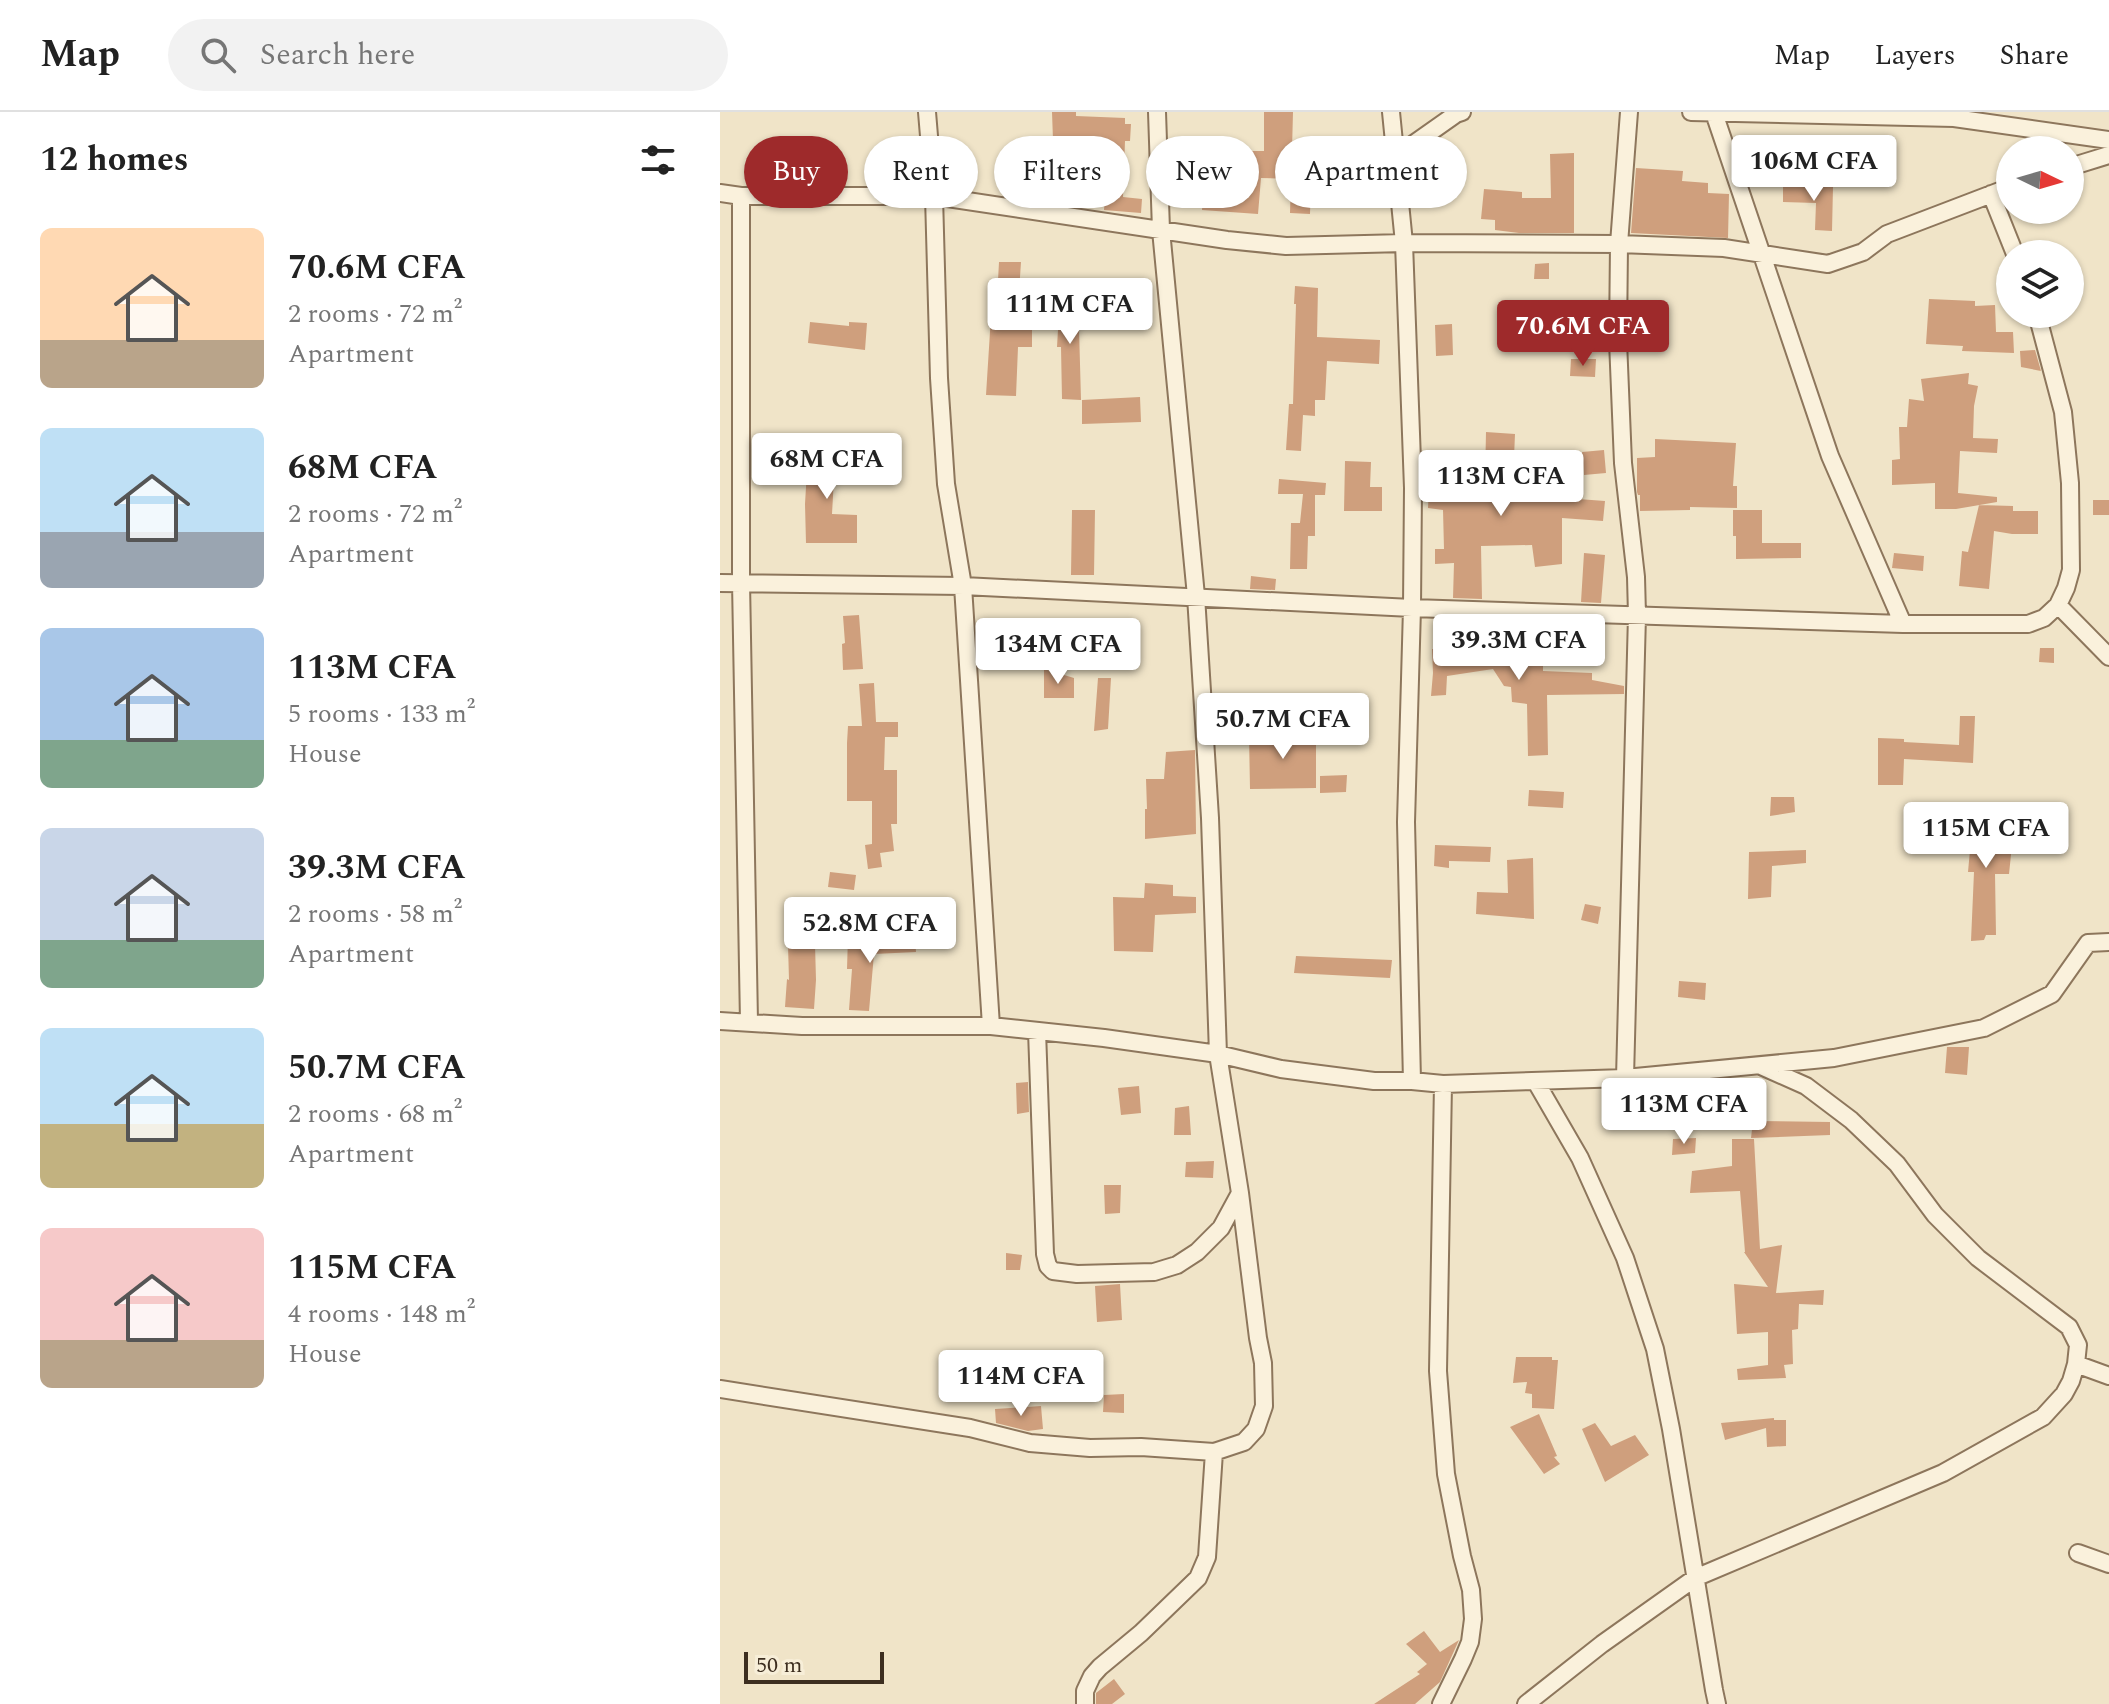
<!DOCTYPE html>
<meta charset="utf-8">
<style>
:root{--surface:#fff;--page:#f2f2f2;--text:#222;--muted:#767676;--line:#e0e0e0;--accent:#9e2a2b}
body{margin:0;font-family:Spectral,serif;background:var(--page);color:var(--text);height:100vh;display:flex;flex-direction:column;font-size:30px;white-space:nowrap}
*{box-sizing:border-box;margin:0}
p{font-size:26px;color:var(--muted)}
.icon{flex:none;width:44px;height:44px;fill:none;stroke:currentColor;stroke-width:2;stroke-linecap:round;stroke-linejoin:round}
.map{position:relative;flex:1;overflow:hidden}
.side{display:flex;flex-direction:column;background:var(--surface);width:720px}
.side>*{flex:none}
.guide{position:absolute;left:24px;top:24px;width:760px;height:72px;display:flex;gap:16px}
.needle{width:52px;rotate:95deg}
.controls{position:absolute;left:1276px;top:24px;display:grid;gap:16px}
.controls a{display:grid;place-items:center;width:88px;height:88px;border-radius:50%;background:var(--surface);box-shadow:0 2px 6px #0004;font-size:40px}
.scale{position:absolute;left:24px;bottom:20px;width:140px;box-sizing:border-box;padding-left:8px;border:4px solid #3d2e20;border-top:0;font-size:22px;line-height:28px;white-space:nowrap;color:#3d2e20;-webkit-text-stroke:6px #f7eed8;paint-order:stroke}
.price{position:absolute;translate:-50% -68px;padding:0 18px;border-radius:8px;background:#fff;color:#222;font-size:26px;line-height:52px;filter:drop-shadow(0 2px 4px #0008)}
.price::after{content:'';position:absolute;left:50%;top:48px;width:24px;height:18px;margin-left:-12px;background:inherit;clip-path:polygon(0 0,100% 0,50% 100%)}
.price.current{background:var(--accent);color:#fff}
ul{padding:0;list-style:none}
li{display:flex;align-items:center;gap:24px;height:200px;padding:0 40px}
li span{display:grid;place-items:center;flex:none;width:224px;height:160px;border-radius:12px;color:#555}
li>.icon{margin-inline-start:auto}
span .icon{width:96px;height:96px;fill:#fffc;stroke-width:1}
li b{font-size:34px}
h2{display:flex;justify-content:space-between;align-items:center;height:96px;padding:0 40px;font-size:34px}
.tag{padding:0 28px;border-radius:36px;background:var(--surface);box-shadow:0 2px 6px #0004;font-size:28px;line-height:72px}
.tag.current{background:var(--accent);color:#fff}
header{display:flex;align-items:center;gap:48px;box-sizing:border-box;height:112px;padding:0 40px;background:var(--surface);border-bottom:2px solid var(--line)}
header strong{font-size:38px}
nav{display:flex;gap:44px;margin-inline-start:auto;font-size:28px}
.search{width:560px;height:72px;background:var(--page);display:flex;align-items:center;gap:20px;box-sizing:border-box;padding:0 28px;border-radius:44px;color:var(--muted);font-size:30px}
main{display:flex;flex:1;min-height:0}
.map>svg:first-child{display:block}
.building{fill:#cf9f7d}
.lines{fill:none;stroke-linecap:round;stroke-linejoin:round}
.minor-casing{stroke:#8d765c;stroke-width:20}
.minor{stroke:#faf1dc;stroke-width:16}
</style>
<header>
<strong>Map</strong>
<div class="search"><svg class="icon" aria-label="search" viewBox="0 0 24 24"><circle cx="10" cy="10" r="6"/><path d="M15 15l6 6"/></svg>Search here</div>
<nav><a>Map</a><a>Layers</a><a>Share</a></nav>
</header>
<main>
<section class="side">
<h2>12 homes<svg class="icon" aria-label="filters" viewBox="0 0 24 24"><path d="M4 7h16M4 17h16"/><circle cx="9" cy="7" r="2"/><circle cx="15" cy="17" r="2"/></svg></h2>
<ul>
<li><span style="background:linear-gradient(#ffd9b3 70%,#b9a48a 0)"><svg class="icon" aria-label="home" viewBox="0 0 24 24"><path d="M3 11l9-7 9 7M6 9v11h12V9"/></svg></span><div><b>70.6M CFA</b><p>2 rooms · 72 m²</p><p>Apartment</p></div></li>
<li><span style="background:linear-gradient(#bfe0f5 65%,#9aa5b1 0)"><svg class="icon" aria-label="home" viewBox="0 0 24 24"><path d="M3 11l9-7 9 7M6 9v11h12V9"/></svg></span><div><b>68M CFA</b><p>2 rooms · 72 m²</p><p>Apartment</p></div></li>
<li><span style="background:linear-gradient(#a9c7e8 70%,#7fa58c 0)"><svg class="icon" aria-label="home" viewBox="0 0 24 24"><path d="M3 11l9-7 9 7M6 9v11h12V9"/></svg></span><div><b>113M CFA</b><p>5 rooms · 133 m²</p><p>House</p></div></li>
<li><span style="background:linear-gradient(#c9d6e8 70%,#7fa58c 0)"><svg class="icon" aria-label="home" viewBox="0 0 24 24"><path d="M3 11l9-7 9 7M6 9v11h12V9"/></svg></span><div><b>39.3M CFA</b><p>2 rooms · 58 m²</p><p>Apartment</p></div></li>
<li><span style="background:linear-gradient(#bfe0f5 60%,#c2b280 0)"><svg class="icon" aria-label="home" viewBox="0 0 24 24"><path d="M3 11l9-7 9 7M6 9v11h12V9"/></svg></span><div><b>50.7M CFA</b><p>2 rooms · 68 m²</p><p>Apartment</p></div></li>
<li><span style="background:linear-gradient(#f6c9c9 70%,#b9a48a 0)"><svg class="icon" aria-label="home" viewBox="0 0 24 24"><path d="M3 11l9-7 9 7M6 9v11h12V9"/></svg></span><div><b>115M CFA</b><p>4 rooms · 148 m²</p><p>House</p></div></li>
</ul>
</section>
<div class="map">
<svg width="1389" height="1592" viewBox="0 0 1389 1592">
<rect width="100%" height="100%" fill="#f0e4c8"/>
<path class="building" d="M 332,0 L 356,0 L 356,4 L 405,6 L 405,12 L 411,12 L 410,29 L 405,29 L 403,85 L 422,87 L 421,101 L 384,98 L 388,44 L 352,41 L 353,28 L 333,28 Z
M 544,0 L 573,0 L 572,38 L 592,38 L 590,102 L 570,101 L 571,67 L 541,66 L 538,102 L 482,98 L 487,41 L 528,44 L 528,39 L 544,39 Z
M 854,41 L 854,121 L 799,121 L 775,118 L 775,108 L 761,107 L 764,77 L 802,80 L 802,86 L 831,86 L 830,42 Z
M 916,56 L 963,59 L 962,69 L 988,71 L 988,81 L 1009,82 L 1008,126 L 911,121 Z
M 1063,74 L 1113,75 L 1112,119 L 1095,118 L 1096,91 L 1063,90 Z
M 279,150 L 301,150 L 298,195 L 312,195 L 312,235 L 298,235 L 296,284 L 266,283 L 271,204 L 276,205 Z
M 829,151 L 829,167 L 814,167 L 815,152 Z
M 575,174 L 598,176 L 597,225 L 660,228 L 659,252 L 607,249 L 605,288 L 595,288 L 595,304 L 583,303 L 581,339 L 566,338 L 569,292 L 573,292 L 576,192 L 574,192 Z
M 340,184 L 362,185 L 361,216 L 359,216 L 361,288 L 342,287 L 341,235 L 337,235 Z
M 1209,187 L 1255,189 L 1255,194 L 1275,193 L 1276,220 L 1293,220 L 1294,241 L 1242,239 L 1243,234 L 1206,232 Z
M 90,210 L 129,214 L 129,210 L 147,211 L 145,238 L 88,231 Z
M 732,212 L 733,243 L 716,244 L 715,213 Z
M 1315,238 L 1321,259 L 1301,255 L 1300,239 Z
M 851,247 L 876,247 L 875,265 L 850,264 Z
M 1249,261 L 1248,272 L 1258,274 L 1254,294 L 1253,326 L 1278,327 L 1277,341 L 1240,339 L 1238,381 L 1277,385 L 1277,390 L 1236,397 L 1215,397 L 1215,371 L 1172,373 L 1172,348 L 1180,347 L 1179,315 L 1187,315 L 1189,287 L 1204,289 L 1201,267 Z
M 420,285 L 421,310 L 362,312 L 362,288 Z
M 766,320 L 795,322 L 793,369 L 791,369 L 791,382 L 885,389 L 883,409 L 842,406 L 842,452 L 815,455 L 812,433 L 761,434 L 762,487 L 733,486 L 734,451 L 715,452 L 715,437 L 724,437 L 723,398 L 708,396 L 709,376 L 737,378 L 738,367 L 765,368 Z
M 935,327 L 1016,331 L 1013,374 L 1017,374 L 1017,396 L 970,395 L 970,398 L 920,399 L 920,383 L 918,383 L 917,380 L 917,346 L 935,345 Z
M 100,330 L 127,332 L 124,349 L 115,348 L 112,402 L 137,403 L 137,431 L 86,431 L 85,392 L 87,358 L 98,358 Z
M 884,338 L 886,361 L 864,363 L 862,340 Z
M 625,349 L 651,350 L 650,375 L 662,375 L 662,399 L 624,399 Z
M 559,367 L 606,371 L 605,383 L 595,383 L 595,424 L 588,424 L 587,457 L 570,457 L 571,411 L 580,411 L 583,382 L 558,382 Z
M 1373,388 L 1389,388 L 1389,403 L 1373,403 Z
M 1259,393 L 1293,394 L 1293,399 L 1318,399 L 1318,422 L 1292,422 L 1274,419 L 1269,477 L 1239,474 L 1242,439 L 1248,440 Z
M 352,398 L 375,398 L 374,463 L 351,463 Z
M 1013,398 L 1042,398 L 1042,431 L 1081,431 L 1081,446 L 1016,447 L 1016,424 L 1013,424 Z
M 864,441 L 885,443 L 881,491 L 861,490 Z
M 1174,441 L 1204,444 L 1203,459 L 1172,456 Z
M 531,464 L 556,467 L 555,478 L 530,477 Z
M 139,503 L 143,557 L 123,558 L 122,532 L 125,531 L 123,504 Z
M 752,531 L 768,532 L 768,535 L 823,535 L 823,559 L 872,561 L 872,568 L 904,574 L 904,582 L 827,583 L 828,643 L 808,644 L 807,592 L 792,590 L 791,575 L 784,574 L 773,557 L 727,564 L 726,583 L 711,584 L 713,561 L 712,537 L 752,539 Z
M 1320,536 L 1334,536 L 1334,551 L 1319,550 Z
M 324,557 L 354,566 L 354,586 L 324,586 Z
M 378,566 L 391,566 L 388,617 L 374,619 Z
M 154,571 L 156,610 L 178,610 L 178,625 L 165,625 L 164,658 L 177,658 L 177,712 L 171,712 L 174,739 L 160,741 L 162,755 L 148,757 L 145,733 L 152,732 L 152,689 L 127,689 L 127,631 L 128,614 L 142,614 L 139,572 Z
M 1240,604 L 1255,604 L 1253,651 L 1184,647 L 1183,673 L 1158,673 L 1158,626 L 1184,627 L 1184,630 L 1239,633 Z
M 596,622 L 596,676 L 530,677 L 529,623 Z
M 475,638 L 476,722 L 425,727 L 425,697 L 427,697 L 426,667 L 444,667 L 446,640 Z
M 627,663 L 626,680 L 600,681 L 600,664 Z
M 809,678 L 844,680 L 843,696 L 808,694 Z
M 1051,685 L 1074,685 L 1075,700 L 1050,704 Z
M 1242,709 L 1294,714 L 1289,762 L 1275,762 L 1276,823 L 1266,823 L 1264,828 L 1251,829 L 1254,760 L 1248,760 L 1250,738 L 1240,735 Z
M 715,733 L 771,735 L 770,750 L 729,749 L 729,756 L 714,754 Z
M 1086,738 L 1086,751 L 1052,754 L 1051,785 L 1028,787 L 1029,740 Z
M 813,746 L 814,807 L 756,802 L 757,780 L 788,781 L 787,748 Z
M 110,760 L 136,763 L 134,778 L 108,775 Z
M 425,771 L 453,773 L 453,784 L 476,785 L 476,801 L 435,803 L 433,840 L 394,839 L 393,785 L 424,786 Z
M 865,792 L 881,795 L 878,812 L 861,808 Z
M 128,824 L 152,827 L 195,825 L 196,840 L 154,842 L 149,899 L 129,898 L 132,857 L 127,857 Z
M 95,832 L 96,868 L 94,897 L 65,895 L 67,867 L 69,868 L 68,833 Z
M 576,844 L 672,848 L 670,866 L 574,861 Z
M 959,869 L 986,871 L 985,888 L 958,885 Z
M 1227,935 L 1249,935 L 1247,963 L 1225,961 Z
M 308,970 L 309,1000 L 297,1002 L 296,971 Z
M 419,974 L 421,1001 L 401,1003 L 398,976 Z
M 469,994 L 471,1023 L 454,1023 L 455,996 Z
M 1033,1009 L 1110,1010 L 1110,1023 L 1031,1026 Z
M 976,1026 L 975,1041 L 952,1043 L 953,1027 Z
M 1012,1027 L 1034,1027 L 1040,1137 L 1062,1133 L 1056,1181 L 1104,1178 L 1103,1193 L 1079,1192 L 1078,1217 L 1072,1218 L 1073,1252 L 1064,1253 L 1066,1266 L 1018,1268 L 1017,1257 L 1048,1253 L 1048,1220 L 1017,1222 L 1014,1172 L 1048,1175 L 1024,1140 L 1025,1140 L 1020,1079 L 970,1081 L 972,1059 L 1012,1054 Z
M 494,1049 L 493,1066 L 465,1065 L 466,1050 Z
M 384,1073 L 401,1073 L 400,1101 L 385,1102 Z
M 286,1141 L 302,1143 L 300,1158 L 286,1158 Z
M 400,1172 L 402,1208 L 377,1210 L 375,1174 Z
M 796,1245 L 832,1245 L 832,1248 L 838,1248 L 834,1297 L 812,1296 L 812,1282 L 805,1281 L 807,1270 L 793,1271 Z
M 404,1282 L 404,1301 L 383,1300 L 384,1283 Z
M 321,1294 L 323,1317 L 308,1319 L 276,1311 L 275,1297 Z
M 819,1302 L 837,1344 L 834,1345 L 840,1352 L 824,1362 L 790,1315 Z
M 1054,1306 L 1054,1308 L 1066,1308 L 1066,1334 L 1047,1335 L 1046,1316 L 1005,1328 L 1001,1311 Z
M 875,1311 L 891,1334 L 915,1323 L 929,1343 L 885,1370 L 862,1317 Z
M 704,1519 L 720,1540 L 739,1528 L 720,1570 L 695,1592 L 654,1592 L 700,1562 L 697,1560 L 707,1552 L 686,1532 Z
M 394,1567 L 405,1582 L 392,1592 L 376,1592 L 376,1581 Z"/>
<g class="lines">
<defs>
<path id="minor" d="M 207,0 L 214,84 L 219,266 L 226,372 L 243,474 L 271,914
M 671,0 L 684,131 L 693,376 L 692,496 L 686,710 L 692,969
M 971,0 L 1234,6 L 1389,28
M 994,1 L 1110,344 L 1183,512
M 675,45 L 736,2 L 742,0
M 1350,55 L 1389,43
M 0,81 L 21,84 L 214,84 L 507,128 L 566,134 L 684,131 L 899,132 L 1004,136 L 1108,152 L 1143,140 L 1167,122 L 1290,75
M 1271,82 L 1295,142
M 21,84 L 21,470 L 29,910
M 0,471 L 243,474 L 692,496 L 1183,512 L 1308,512 L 1324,506 L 1338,493 L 1346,476 L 1351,458 L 1350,371 L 1343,300 L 1317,202
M 1338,493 L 1389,545
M 0,909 L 82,914 L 271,914 L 384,926 L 498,942 L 561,957 L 654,969 L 692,969 L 723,972 L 905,966 L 1114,946 L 1264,916 L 1332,882 L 1368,831 L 1389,830
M 317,919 L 325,1142 L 328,1154 L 333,1159 L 357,1162 L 434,1160 L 457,1153 L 477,1140 L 501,1116 L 520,1081
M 905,966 L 917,503 L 916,465 L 903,351 L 898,229 L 899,132 L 909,0
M 816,970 L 860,1046 L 905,1146 L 935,1237 L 951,1317 L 994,1578 L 997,1592
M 1356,1252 L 1389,1264
M 0,1277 L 250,1316 L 310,1331 L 370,1336 L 421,1335 L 494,1340 L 524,1330 L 536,1317 L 544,1294 L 543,1251 L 538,1226 L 520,1081 L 498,942 L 490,706 L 476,484 L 441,118 L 437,0
M 1358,1441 L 1389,1452
M 365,1592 L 365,1579 L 372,1564 L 380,1555 L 421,1521 L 478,1466 L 487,1445 L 494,1340
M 721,1592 L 743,1547 L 750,1530 L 753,1507 L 751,1478 L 742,1444 L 726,1362 L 718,1259 L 723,972
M 806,1592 L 882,1532 L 975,1466 L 1223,1361 L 1323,1305 L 1344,1282 L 1351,1269 L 1356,1252 L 1358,1233 L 1349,1215 L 1258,1146 L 1215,1103 L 1177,1052 L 1131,1008 L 1086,974 L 1041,954"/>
</defs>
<use href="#minor" class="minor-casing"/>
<use href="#minor" class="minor"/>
</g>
</svg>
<div class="controls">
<a><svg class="needle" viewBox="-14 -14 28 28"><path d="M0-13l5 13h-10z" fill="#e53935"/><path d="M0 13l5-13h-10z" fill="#767676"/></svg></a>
<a><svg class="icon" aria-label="layers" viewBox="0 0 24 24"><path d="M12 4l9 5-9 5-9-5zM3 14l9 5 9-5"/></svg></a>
</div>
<div class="scale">50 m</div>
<b class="price" style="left:1094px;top:91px">106M CFA</b>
<b class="price" style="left:350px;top:234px">111M CFA</b>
<b class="price current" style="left:863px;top:256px">70.6M CFA</b>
<b class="price" style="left:107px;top:389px">68M CFA</b>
<b class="price" style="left:781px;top:406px">113M CFA</b>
<b class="price" style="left:799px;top:570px">39.3M CFA</b>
<b class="price" style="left:338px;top:574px">134M CFA</b>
<b class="price" style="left:563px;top:649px">50.7M CFA</b>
<b class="price" style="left:1266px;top:758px">115M CFA</b>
<b class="price" style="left:150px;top:853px">52.8M CFA</b>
<b class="price" style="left:964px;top:1034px">113M CFA</b>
<b class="price" style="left:301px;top:1306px">114M CFA</b>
<div class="guide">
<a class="tag current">Buy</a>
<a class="tag">Rent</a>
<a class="tag">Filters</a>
<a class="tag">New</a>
<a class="tag">Apartment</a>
</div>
</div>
</main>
